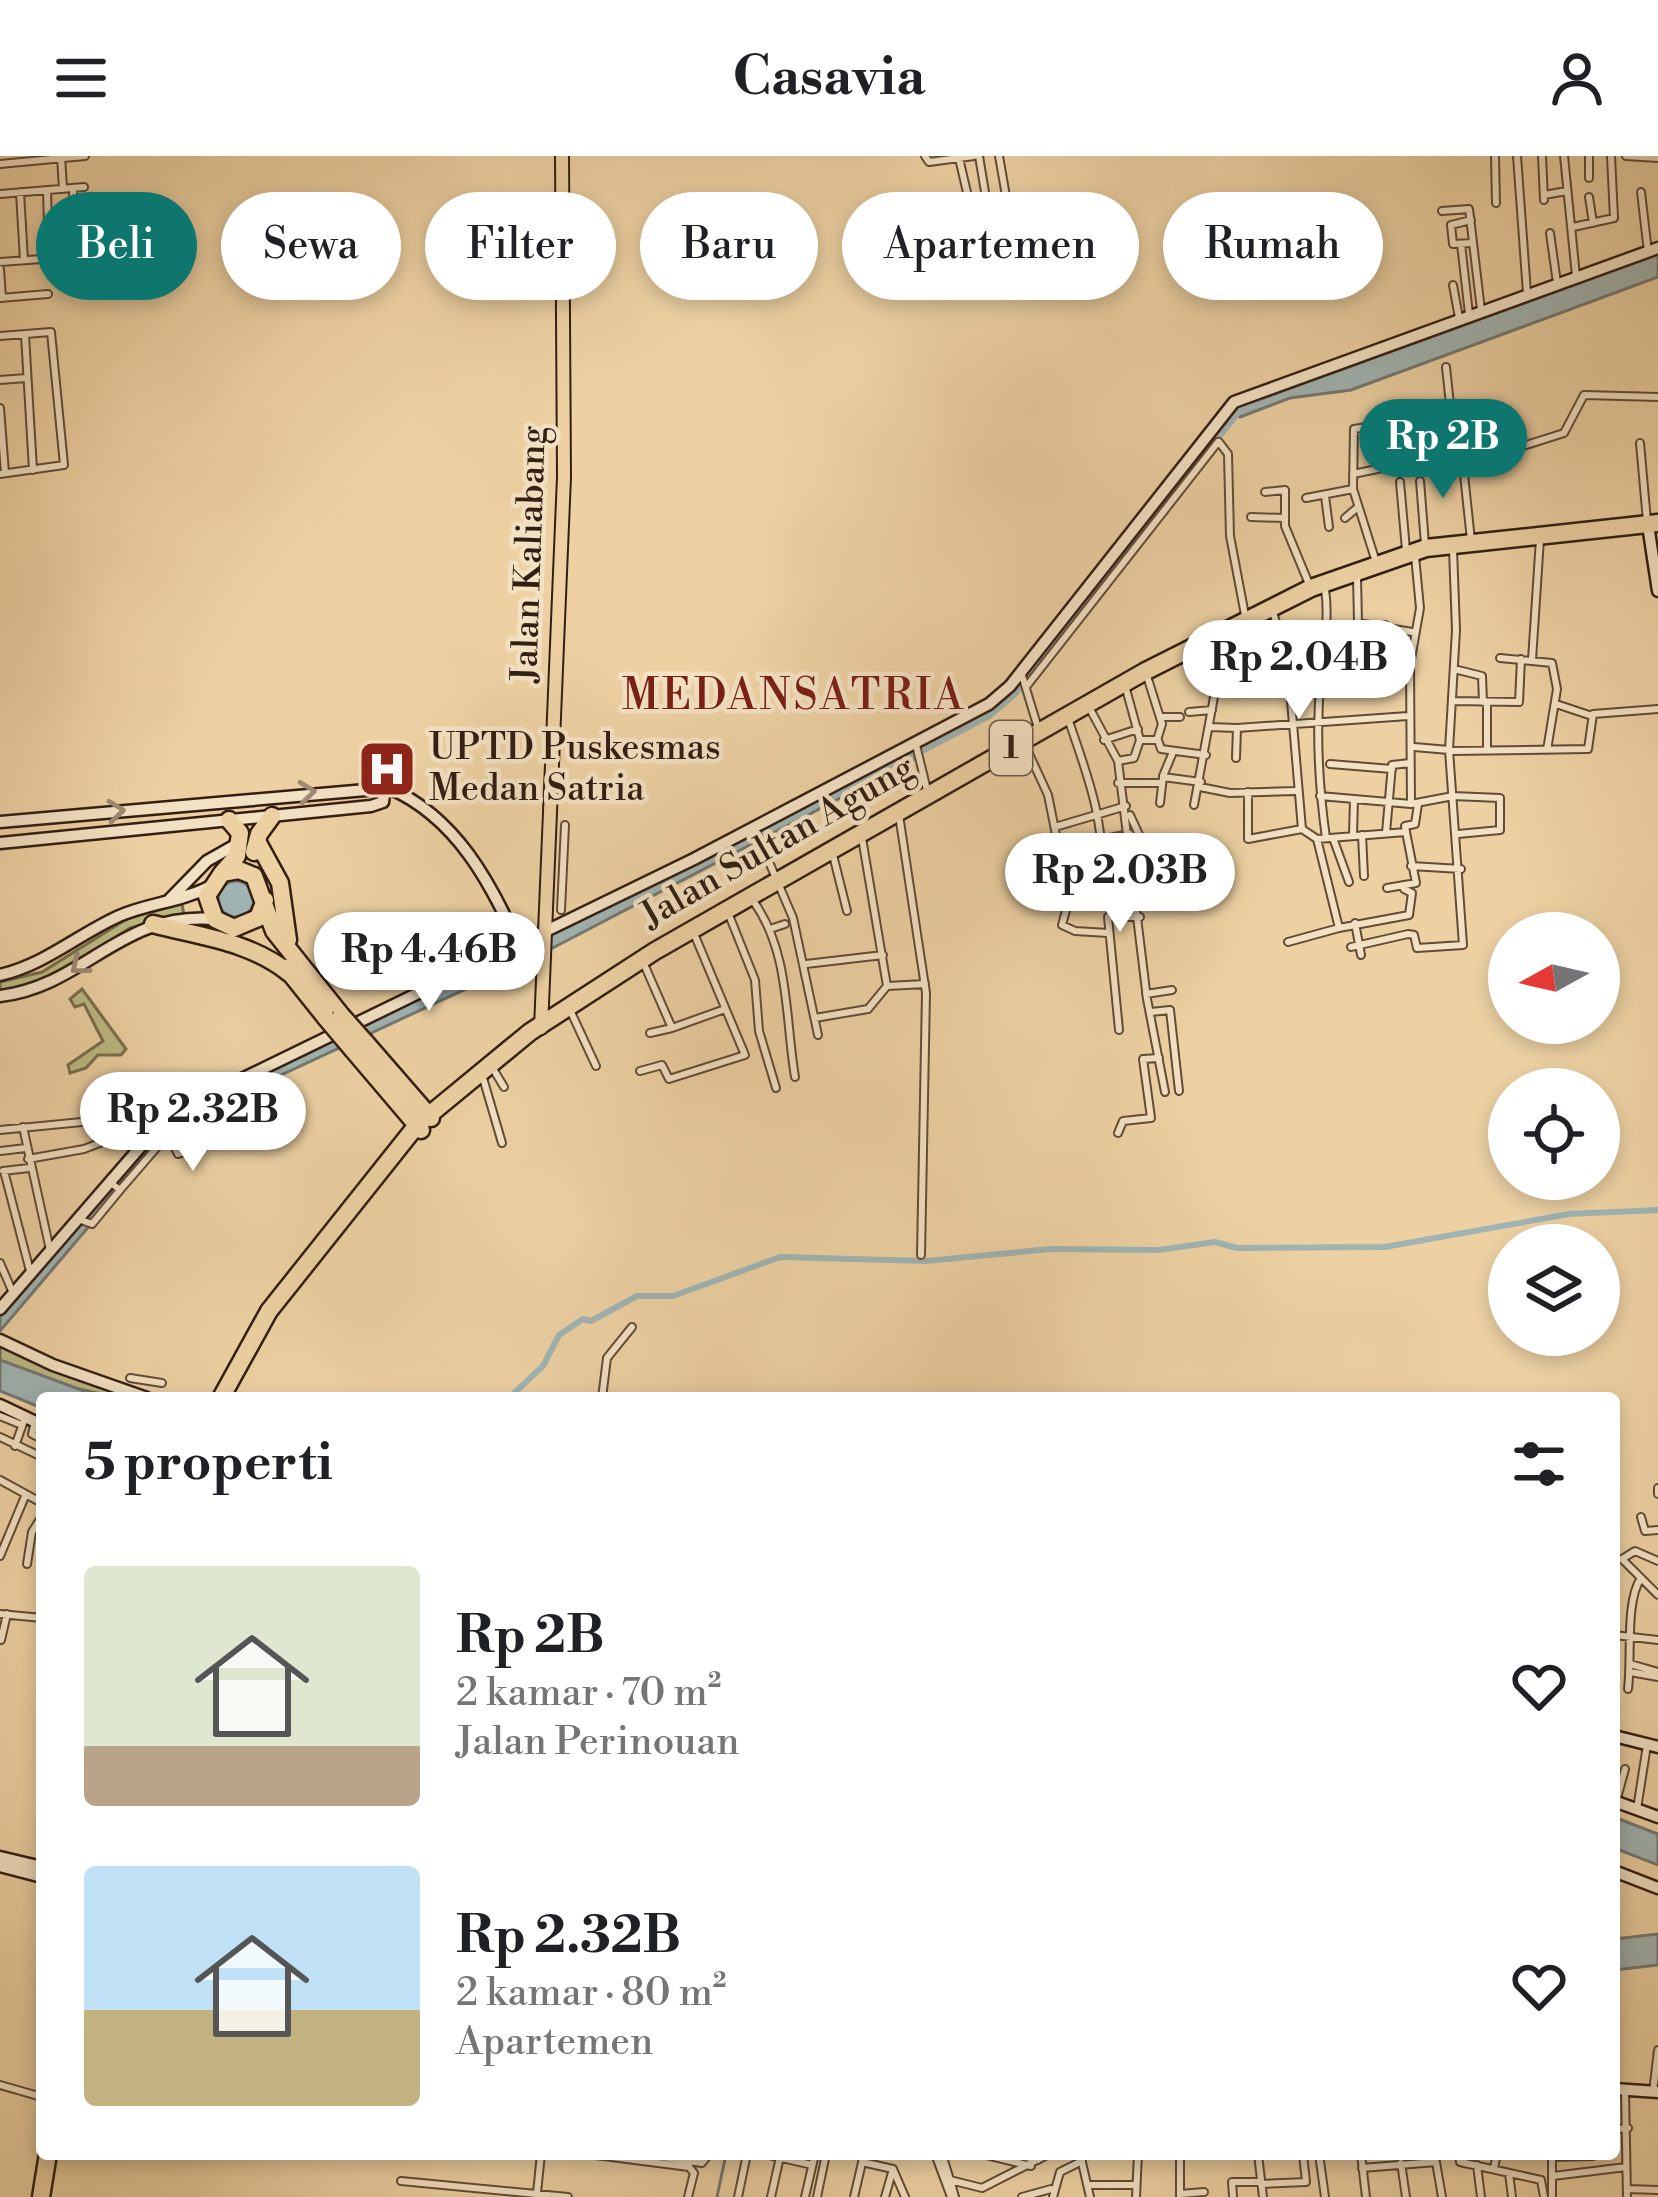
<!DOCTYPE html>
<html lang="id">
<meta charset="utf-8">
<style>
:root{--surface:#fff;--page:#f2f2f2;--text:#202124;--muted:#757577;--accent:#0f766e}
body{margin:0;font-family:"Libre Bodoni",serif;background:var(--page);color:var(--text);height:100vh;display:flex;flex-direction:column;font-size:45px;white-space:nowrap}
*{box-sizing:border-box;margin:0}
p{font-size:39px;color:var(--muted)}
.icon{flex:none;width:66px;height:66px;fill:none;stroke:currentColor;stroke-width:2;stroke-linecap:round;stroke-linejoin:round}
.map{position:relative;flex:1;overflow:hidden}
.side{position:absolute;left:36px;top:1236px;width:1584px;height:768px;display:flex;flex-direction:column;background:var(--surface);border-radius:12px;box-shadow:0 6px 18px #0003}
.side>*{flex:none}
.guide{position:absolute;left:36px;top:36px;width:1587px;height:108px;display:flex;gap:24px}
.needle{width:78px;rotate:262deg}
.tools{position:absolute;left:1488px;top:756px;display:grid;gap:24px}
.tools a{display:grid;place-items:center;width:132px;height:132px;border-radius:50%;background:var(--surface);box-shadow:0 6px 18px #0003;font-size:60px}
.price{position:absolute;translate:-50% -102px;padding:0 27px;border-radius:42px;background:#fff;color:#222;font-size:39px;line-height:78px;filter:drop-shadow(0 3px 6px #0008)}
.price::after{content:'';position:absolute;left:50%;top:72px;width:36px;height:27px;margin-left:-18px;background:inherit;clip-path:polygon(0 0,100% 0,50% 100%)}
.price.active{background:var(--accent);color:#fff}
ul{padding:0;list-style:none}
li{display:flex;align-items:center;gap:36px;height:300px;padding:0 48px}
li span{display:grid;place-items:center;flex:none;width:336px;height:240px;border-radius:12px;color:#555}
li>.icon{margin-inline-start:auto}
span .icon{width:144px;height:144px;fill:#fffc;stroke-width:1}
li b{font-size:51px}
h2{display:flex;justify-content:space-between;align-items:center;height:144px;padding:0 48px;font-size:51px}
.tag{padding:0 42px;border-radius:54px;background:var(--surface);box-shadow:0 6px 18px #0003;font-size:42px;line-height:108px}
.tag.active{background:var(--accent);color:#fff}
header{display:flex;justify-content:space-between;align-items:center;height:156px;padding:0 48px;background:var(--surface);font-size:54px;font-weight:700}
.map>svg:first-child{display:block}
.green{fill:#bcba83;stroke:#786c4b;stroke-width:3}
.water{fill:#a0b4b3;stroke:#747873;stroke-width:3}
.lines{fill:none;stroke-linecap:round;stroke-linejoin:round}
.stream{stroke:#747873;stroke-width:3}
.canal{stroke:#a0b4b3;stroke-width:6}
.river{stroke:#a0b4b3;stroke-width:9}
.street-casing{stroke:#624b37;stroke-width:10}
.secondary-casing{stroke:#331e13;stroke-width:15}
.primary-casing{stroke:#331e13;stroke-width:16}
.highway-casing{stroke:#331e13;stroke-width:21}
.street{stroke:#f3e1c3;stroke-width:6}
.secondary{stroke:#f3e1c3;stroke-width:10}
.primary{stroke:#edd1a3;stroke-width:12}
.highway{stroke:#edd1a3;stroke-width:16}
.highway-bridge-casing{stroke:#331e13;stroke-width:21;stroke-linecap:butt}
.highway-bridge{stroke:#edd1a3;stroke-width:16}
.oneway{stroke:#9d8974}
.labels{text-anchor:middle;dominant-baseline:central;stroke-width:9;stroke-linejoin:round;paint-order:stroke}
.shield{fill:#f3e1c3;stroke:#6d5848;stroke-width:3}
.shield-label{font-size:33px;font-weight:bold;fill:#331e13}
.street-label{font-size:36px;fill:#331e13;stroke:#f3e1c3}
.poi-label{font-size:36px;fill:#331e13;stroke:#f3e1c3;text-anchor:start}
.quarter-label{font-size:42px;letter-spacing:3px;fill:#7a1f14;stroke:#f3e1c3}
</style>
<header><svg class="icon" aria-label="menu" viewBox="0 0 24 24"><path d="M4 6h16M4 12h16M4 18h16"/></svg>Casavia<svg class="icon" aria-label="person" viewBox="0 0 24 24"><circle cx="12" cy="8" r="4"/><path d="M4 21q1-7 8-7t8 7"/></svg></header>
<div class="map">
<svg width="1658" height="2041" viewBox="0 0 1658 2041">
<rect width="100%" height="100%" fill="#edd1a3"/>
<filter id="stains"><feTurbulence type="fractalNoise" baseFrequency=".00167" numOctaves="4"/><feColorMatrix values="0 0 0 0 .2 0 0 0 0 .09 0 0 0 0 .02 0 0 0 .5 -.17"/></filter>
<radialGradient id="worn" r=".72"><stop offset=".6" stop-color="#630" stop-opacity="0"/><stop offset="1" stop-color="#630" stop-opacity=".3"/></radialGradient>
<path class="green" d="M 182,748 L 184,759 L 130,772 L 47,825 L 0,835 L 0,826 L 42,816 L 130,761 Z
M 82,833 L 126,893 L 121,899 L 98,899 L 86,912 L 70,917 L 68,909 L 103,885 L 84,848 L 75,851 L 70,843 Z
M 0,1183 L 147,1242 C 96,1242 47,1226 0,1204 Z"/>
<path class="water" d="M 1658,92 L 1658,121 L 1351,234 L 1290,242 L 1240,261 L 1226,253 Z
M 916,586 L 919,601 L 543,797 L 193,960 L 170,975 L 0,1175 L 0,1154 L 162,966 Z
M218 743a18 18 0 1 1 36 0a18 18 0 1 1-36 0Z
M 0,1204 L 103,1242 L 42,1242 L 42,1252 L 0,1235 Z
M 1614,1661 L 1658,1678 L 1658,1709 L 1614,1692 Z
M 1658,1778 L 1658,1809 L 1614,1814 L 1614,1783 Z"/>
<g class="lines">
<path class="stream" d="M 717,2041 L 726,1998"/>
<path class="canal" d="M 509,1242 L 543,1210 L 559,1179 L 583,1163 L 591,1165 L 637,1140 L 673,1140 L 780,1101 L 926,1105 L 1051,1093 L 1159,1094 L 1215,1086 L 1237,1092 L 1385,1091 L 1569,1058 L 1658,1054"/>
<path class="river" d="M 909,600 L 988,559 L 1014,537 L 1240,252"/>
<defs>
<path id="street" d="M 61,0 L 63,33
M 925,0 L 929,6 L 974,0
M 979,0 L 986,42
M 1495,0 L 1496,47
M 1517,0 L 1527,137
M 1542,0 L 1544,44
M 1564,0 L 1576,120
M 1589,0 L 1589,22
M 1626,0 L 1658,2
M 959,2 L 969,45 L 1006,40 L 999,0
M 0,8 L 85,0
M 73,32 L 74,101
M 47,34 L 49,102
M 20,36 L 24,104
M 1641,36 L 1648,96
M 0,38 L 84,31
M 1544,39 L 1567,35
M 1589,41 L 1593,67
M 1442,55 L 1469,53 L 1481,154
M 1471,64 L 1451,69 L 1453,88 L 1473,87
M 1573,71 L 1614,62 L 1611,0
M 1550,77 L 1557,127
M 1461,88 L 1469,158
M 0,106 L 84,100
M 0,113 L 2,142
M 1453,129 L 1459,162
M 0,142 L 48,138
M 25,179 L 33,314
M 0,180 L 51,176 L 64,309 L 0,318
M 0,224 L 26,222
M 0,252 L 5,317
M 1219,286 L 1228,298 L 1230,380 L 1245,459
M 1640,287 L 1647,365
M 1353,318 L 1387,311
M 1420,325 L 1425,388
M 1400,326 L 1406,394
M 1265,336 L 1285,334 L 1285,370 L 1309,428
M 1325,340 L 1329,371
M 1306,342 L 1353,333
M 1251,361 L 1284,362
M 1345,362 L 1358,351
M 1471,384 L 1463,309 L 1564,277 L 1584,239 L 1658,241
M 1376,406 L 1353,333 L 1354,273 L 1451,258 L 1446,211
M 1357,420 L 1358,467 L 1412,476
M 1325,433 C 1330,467 1322,495 1320,529 C 1316,580 1319,632 1326,682
M 1273,456 L 1280,480 L 1278,512 L 1289,521 L 1302,673 L 1317,683 L 1406,676 L 1405,670 L 1415,668 L 1418,648
M 1385,469 L 1382,507 L 1410,509
M 1500,502 L 1552,507 L 1557,533 L 1547,594
M 1532,504 L 1540,383
M 1454,513 L 1482,520 L 1483,546
M 1021,516 L 1038,572
M 1358,519 L 1362,468
M 1026,531 L 1218,286
M 1452,545 L 1519,546 L 1521,503
M 1487,547 L 1487,594
M 1556,548 L 1592,560
M 1090,553 L 1118,605 L 1147,843 L 1165,936
M 1189,556 L 1212,554
M 1160,561 L 1180,561
M 1069,565 C 1079,596 1091,626 1097,658 C 1104,696 1103,721 1113,759
M 1210,571 L 1237,572 L 1236,602
M 1237,572 L 1408,560
M 1104,584 L 1138,573
M 1140,584 L 1157,584 L 1162,568 L 1147,520
M 1158,584 L 1161,593 L 1206,599
M 916,589 L 927,634
M 1025,589 L 1048,639 L 1057,684 L 1074,685 L 1080,698 L 1077,732
M 1414,591 L 1449,594
M 1451,595 L 1588,593 L 1593,558 L 1658,553
M 1118,605 L 1134,602 L 1140,584 L 1126,533
M 1330,608 L 1392,613
M 1163,620 L 1173,596
M 1118,627 L 1161,627
M 1200,631 L 1230,637 L 1295,635
M 1248,636 L 1248,683 L 1302,673
M 1320,640 L 1411,648 L 1453,640 L 1500,642 L 1500,674 L 1458,678
M 1160,647 L 1163,621 L 1201,626
M 1411,648 L 1410,509 L 1420,452 L 1415,400
M 1194,649 L 1214,541 L 1208,488
M 899,659 L 926,837 L 921,1099
M 1130,659 L 1141,683 L 1166,707
M 754,671 L 793,762 L 818,879
M 1055,671 L 1126,650
M 1386,677 L 1392,609 L 1410,607
M 1353,679 L 1354,643
M 1362,679 L 1364,720
M 1109,682 L 1130,678
M 1333,682 L 1349,726
M 833,699 L 847,755
M 1411,710 L 1461,713
M 1103,732 L 1071,736 L 1062,769 L 1075,775 L 1108,777
M 1387,732 L 1416,727 L 1406,676
M 754,746 C 790,797 785,862 795,921
M 561,754 L 565,669
M 729,759 L 755,824 L 759,875 L 776,932
M 1355,767 L 1361,799
M 1339,772 L 1409,759 L 1412,737 L 1404,733
M 770,773 L 785,768
M 1288,786 L 1339,772 L 1317,683
M 1351,791 L 1408,778 L 1414,779 L 1417,792 L 1463,789 L 1449,594 L 1456,474 L 1453,393
M 644,808 L 672,872 L 650,877
M 806,808 L 883,799
M 496,819 L 543,797
M 887,830 L 925,828
M 1146,838 L 1172,834
M 570,854 L 596,910
M 1151,856 L 1170,854 L 1179,935
M 815,862 L 868,853 L 887,830 L 862,682
M 672,872 L 725,853
M 1119,874 L 1108,761 L 1140,761
M 492,911 L 504,931
M 640,915 L 662,909 L 669,923 L 745,899 L 695,780
M 483,922 L 502,987
M 162,966 L 178,998 L 247,977
M 23,971 L 50,1094
M 0,974 L 92,965
M 1118,977 L 1123,965 L 1151,962 L 1143,903 L 1159,902
M 0,995 L 26,992
M 28,1003 L 84,993 L 149,968 L 155,973
M 3,1015 L 29,1012
M 4,1015 L 30,1115
M 111,1027 L 120,1034 L 170,976
M 81,1064 L 92,1068 L 120,1034
M 0,1107 L 13,1137
M 130,1222 L 162,1227
M 602,1242 L 607,1202 L 632,1171
M 0,1260 L 22,1269
M 35,1266 L 32,1278 L 42,1283
M 0,1281 L 42,1301
M 15,1290 L 25,1262
M 0,1324 L 42,1347
M 1658,1332 L 1658,1338
M 1641,1361 L 1645,1375 L 1658,1374
M 0,1400 L 26,1338
M 1658,1405 L 1635,1395 L 1622,1403 L 1658,1439
M 27,1408 L 32,1376 L 42,1360
M 0,1458 L 42,1462
M 1614,1479 L 1658,1484
M 1,1484 L 7,1458
M 1630,1508 L 1658,1516
M 1630,1516 L 1658,1521
M 1628,1533 C 1632,1501 1625,1445 1641,1422
M 1616,1646 L 1625,1613
M 1637,1653 L 1647,1589
M 0,1929 L 42,1941
M 1625,1935 L 1627,2041
M 1653,1936 L 1658,1894
M 1615,1973 L 1628,1972
M 588,1998 L 689,2011 L 694,2017 L 688,2041
M 642,1998 L 702,2007 L 709,1998
M 764,1998 L 812,2009
M 935,1998 L 951,2041
M 942,1998 L 950,2024 L 982,2032 L 1049,1998
M 982,1998 L 1031,2010
M 1013,1998 L 1038,2004
M 1080,1998 L 1090,2041
M 1258,1998 L 1263,2041
M 1319,1998 L 1325,2041
M 1361,1998 L 1366,2041
M 1459,1998 L 1460,2006 L 1541,2024 L 1544,2041
M 1258,1999 L 1283,1998
M 1552,2001 L 1593,2000
M 862,2006 L 893,2013
M 1401,2007 L 1406,2041
M 1477,2009 L 1481,2041
M 1362,2012 L 1436,2006 L 1442,2041
M 1494,2012 L 1497,1998
M 893,2013 L 905,2041
M 1509,2017 L 1512,2041
M 1553,2020 L 1626,2011
M 950,2024 L 955,2041
M 401,2025 L 568,2041
M 1261,2028 L 1306,2026 L 1303,1998
M 1089,2029 L 1136,2029
M 1627,2033 L 1658,2034
M 537,2037 L 541,1998
M 1180,2038 L 1204,2036
M 1233,2040 L 1232,2026 L 1261,2026
M 738,2041 L 747,1998
M 771,2041 L 780,2001
M 805,2041 L 815,1998
M 817,2041 L 826,1998
M 854,2041 L 864,1998
M 885,2041 L 893,2013
M 1022,2041 L 1051,2033
M 1053,2041 L 1060,2016 L 1082,2005
M 1136,2041 L 1138,1998
M 1180,2041 L 1180,1998
M 1552,2041 L 1552,1998"/>
<path id="secondary" d="M 1648,369 L 1658,435
M 0,666 L 389,632 C 456,661 491,727 519,790
M 0,687 L 371,650 L 383,646 L 385,631
M 169,744 L 207,705 L 237,688
M 0,819 C 46,808 77,779 119,760 C 149,747 180,746 209,731
M 0,840 C 85,830 120,755 215,763
M 0,1153 L 162,966 L 180,953 L 694,703 L 989,548 L 1010,530 L 1234,246 L 1658,92
M 0,1184 L 53,1209 L 147,1242
M 0,1249 L 42,1269
M 1614,1580 L 1658,1591
M 1614,1645 L 1658,1661
M 0,1701 L 42,1711
M 0,1710 L 42,1721
M 1614,1715 L 1658,1732
M 1614,1933 L 1658,1936"/>
<path id="primary" d="M 541,872 L 564,321 L 562,0"/>
<path id="highway" d="M 257,685 L 280,727 L 288,784
M 254,696 L 259,678 L 272,660
M 222,717 L 237,700 L 240,677 L 229,664
M 265,744 L 258,762 L 234,772 L 215,763 L 207,740 L 222,717 L 239,714 L 254,720 L 274,775 L 341,859
M 153,768 C 201,781 249,785 289,817
M 286,812 L 326,862
M 365,886 L 431,962
M 353,894 L 421,974
M 221,1242 L 269,1155 L 417,969 L 530,876 L 655,795 L 1144,516 L 1311,432 L 1426,392 L 1658,367
M 41,2041 L 48,1998"/>
</defs>
<use href="#street" class="street-casing"/>
<use href="#secondary" class="secondary-casing"/>
<use href="#primary" class="primary-casing"/>
<use href="#highway" class="highway-casing"/>
<use href="#street" class="street"/>
<use href="#secondary" class="secondary"/>
<use href="#primary" class="primary"/>
<use href="#highway" class="highway"/>
<defs>
<path id="highway-bridge" d="M 341,859 L 365,886
M 326,862 L 353,894"/>
</defs>
<use href="#highway-bridge" class="highway-bridge-casing"/>
<use href="#highway-bridge" class="highway-bridge"/>
</g>
<defs><path id="oneway-chevron" d="M-2-3.5L2.5 0L-2 3.5" fill="none" stroke-width="1.6" stroke-linecap="round" stroke-linejoin="round" transform="scale(3)"/></defs>
<g class="oneway">
<use href="#oneway-chevron" transform="translate(307 636) rotate(-6)"/>
<use href="#oneway-chevron" transform="translate(116 655) rotate(-6)"/>
<use href="#oneway-chevron" transform="translate(79 810) rotate(142)"/>
</g>
<defs>
<symbol id="hospital-square" viewBox="-11 -11 22 22"><rect x="-9" y="-9" width="18" height="18" rx="4" fill="#8f2418" stroke="#f3e1c3"/><path d="M-5-5h3v3.5h4V-5h3V5h-3V1.5h-4V5h-3Z" fill="#fff"/></symbol>
</defs>
<g fill-rule="evenodd">
<use href="#hospital-square" x="354" y="580" width="66" height="66"/>
</g>
<g class="labels">
<rect class="shield" x="990" y="565" width="42" height="54" rx="9"/>
<g class="shield-label">
<text x="1011" y="592">1</text>
</g>
<g class="street-label">
<text transform="translate(530 398) rotate(-88)">Jalan Kaliabang</text>
<text transform="translate(778 686) rotate(-30)">Jalan Sultan Agung</text>
</g>
<g class="poi-label">
<text x="429" y="592">UPTD Puskesmas<tspan x="429" dy="41">Medan Satria</tspan></text>
</g>
<g class="quarter-label">
<text x="794" y="540">MEDANSATRIA</text>
</g>
</g>
<rect width="100%" height="100%" filter="url(#stains)"/>
<rect width="100%" height="100%" fill="url(#worn)"/>
</svg>
<div class="tools">
<a><svg class="needle" viewBox="-14 -14 28 28"><path d="M0-13l5 13h-10z" fill="#e53935"/><path d="M0 13l5-13h-10z" fill="#757577"/></svg></a>
<a><svg class="icon" aria-label="locate" viewBox="0 0 24 24"><circle cx="12" cy="12" r="6"/><path d="M12 2v4M12 18v4M2 12h4M18 12h4"/></svg></a>
<a><svg class="icon" aria-label="layers" viewBox="0 0 24 24"><path d="M12 4l9 5-9 5-9-5zM3 14l9 5 9-5"/></svg></a>
</div>
<b class="price active" style="left:1443px;top:345px">Rp 2B</b>
<b class="price" style="left:1299px;top:566px">Rp 2.04B</b>
<b class="price" style="left:1120px;top:779px">Rp 2.03B</b>
<b class="price" style="left:429px;top:858px">Rp 4.46B</b>
<b class="price" style="left:193px;top:1018px">Rp 2.32B</b>
<div class="guide">
<a class="tag active">Beli</a>
<a class="tag">Sewa</a>
<a class="tag">Filter</a>
<a class="tag">Baru</a>
<a class="tag">Apartemen</a>
<a class="tag">Rumah</a>
</div>
<section class="side">
<h2>5 properti<svg class="icon" aria-label="filters" viewBox="0 0 24 24"><path d="M4 7h16M4 17h16"/><circle cx="9" cy="7" r="2"/><circle cx="15" cy="17" r="2"/></svg></h2>
<ul>
<li><span style="background:linear-gradient(#dfe7d0 75%,#b9a48a 0)"><svg class="icon" aria-label="home" viewBox="0 0 24 24"><path d="M3 11l9-7 9 7M6 9v11h12V9"/></svg></span><div><b>Rp 2B</b><p>2 kamar · 70 m²</p><p>Jalan Perinouan</p></div><svg class="icon" aria-label="heart" viewBox="0 0 24 24"><path d="M12 20l-8-8c-3-5 5-10 8-4 3-6 11-1 8 4z"/></svg></li>
<li><span style="background:linear-gradient(#bfe0f5 60%,#c2b280 0)"><svg class="icon" aria-label="home" viewBox="0 0 24 24"><path d="M3 11l9-7 9 7M6 9v11h12V9"/></svg></span><div><b>Rp 2.32B</b><p>2 kamar · 80 m²</p><p>Apartemen</p></div><svg class="icon" aria-label="heart" viewBox="0 0 24 24"><path d="M12 20l-8-8c-3-5 5-10 8-4 3-6 11-1 8 4z"/></svg></li>
</ul>
</section>
</div>
